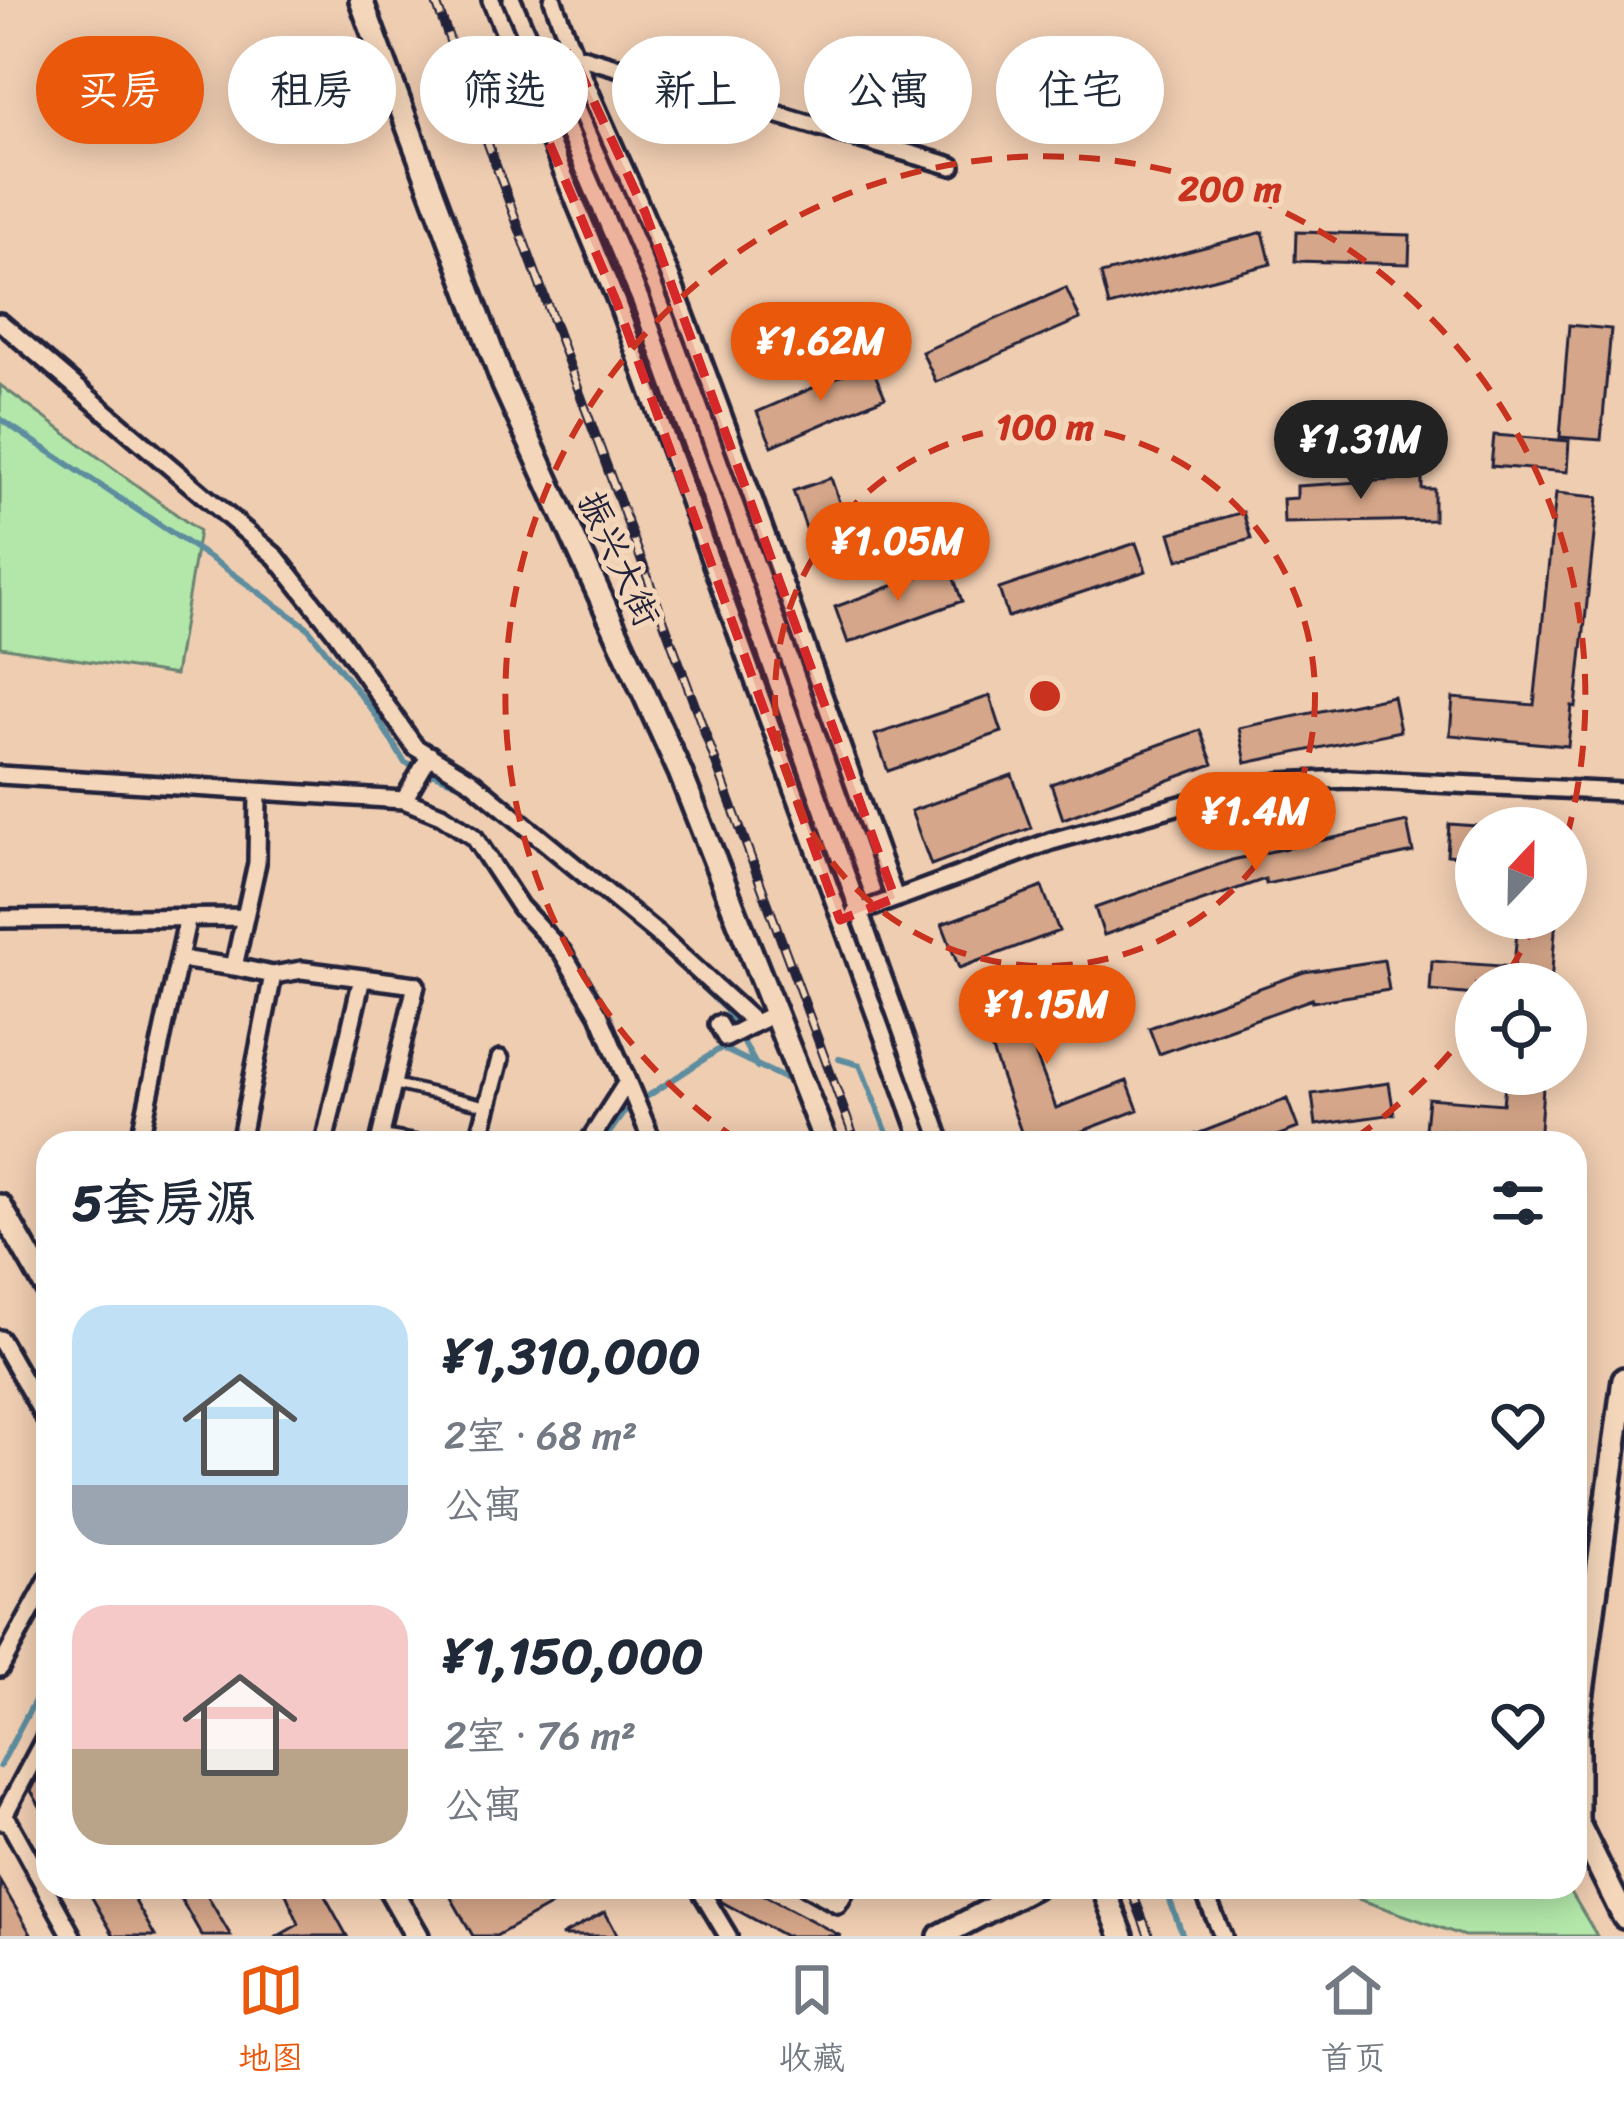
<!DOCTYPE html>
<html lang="zh">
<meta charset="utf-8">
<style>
:root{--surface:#fff;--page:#f2f2f3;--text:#1f2937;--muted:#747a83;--line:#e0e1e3;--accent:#ea580c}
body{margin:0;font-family:Sriracha,"LXGW WenKai TC",sans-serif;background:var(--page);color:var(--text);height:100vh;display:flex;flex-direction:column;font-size:45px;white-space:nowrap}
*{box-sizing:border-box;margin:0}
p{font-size:39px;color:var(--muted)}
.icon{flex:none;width:66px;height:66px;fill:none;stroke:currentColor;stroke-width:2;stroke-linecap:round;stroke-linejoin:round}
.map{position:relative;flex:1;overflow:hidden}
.panel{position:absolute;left:36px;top:1131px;width:1551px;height:768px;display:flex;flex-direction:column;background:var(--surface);border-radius:36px;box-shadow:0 6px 30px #0003}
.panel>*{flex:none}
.guide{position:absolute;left:36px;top:36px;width:1554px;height:108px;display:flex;gap:24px}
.needle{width:78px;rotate:22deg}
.fabs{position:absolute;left:1455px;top:807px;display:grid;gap:24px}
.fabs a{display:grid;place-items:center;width:132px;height:132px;border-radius:50%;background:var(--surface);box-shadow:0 6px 30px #0003;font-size:60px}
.price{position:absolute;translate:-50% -102px;padding:0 27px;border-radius:42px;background:var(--accent);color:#fff;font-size:39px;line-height:78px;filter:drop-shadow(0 3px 6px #0008)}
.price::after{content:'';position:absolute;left:50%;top:72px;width:36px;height:27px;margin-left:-18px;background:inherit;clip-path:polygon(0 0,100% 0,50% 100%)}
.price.active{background:#222;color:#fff}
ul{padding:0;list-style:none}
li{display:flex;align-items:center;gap:36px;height:300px;padding:0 36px}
li span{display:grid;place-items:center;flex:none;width:336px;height:240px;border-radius:36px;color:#555}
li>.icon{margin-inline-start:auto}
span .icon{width:144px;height:144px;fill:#fffc;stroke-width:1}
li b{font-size:51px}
h2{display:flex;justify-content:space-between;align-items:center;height:144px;padding:0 36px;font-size:51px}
.pill{padding:0 42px;border-radius:54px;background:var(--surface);box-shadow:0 6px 30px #0003;font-size:42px;line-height:108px}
.pill.active{background:var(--accent);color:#fff}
.dock{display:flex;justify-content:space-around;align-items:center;height:168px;border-top:3px solid var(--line);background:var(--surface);font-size:33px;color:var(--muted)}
.dock a{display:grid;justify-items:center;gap:6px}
.dock .active{color:var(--accent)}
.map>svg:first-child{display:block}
.green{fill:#b2e7a9;stroke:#6a8472;stroke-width:3}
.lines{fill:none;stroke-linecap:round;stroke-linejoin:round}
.stream{stroke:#5d8d9f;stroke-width:6}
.building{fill:#d5a689;stroke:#22223b;stroke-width:3}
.lane-casing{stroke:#22223b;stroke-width:16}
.street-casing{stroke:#22223b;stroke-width:24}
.secondary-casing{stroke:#22223b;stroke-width:30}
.lane{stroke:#f4d6ba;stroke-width:8}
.street{stroke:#f4d6ba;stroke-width:15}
.secondary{stroke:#f4d6ba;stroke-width:21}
.rail-casing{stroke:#22223b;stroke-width:10}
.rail{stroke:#f4d6ba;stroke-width:6;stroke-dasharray:18;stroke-linecap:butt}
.marked{fill:#d62828;fill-opacity:0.2;stroke:#d62828;stroke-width:9;stroke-dasharray:24 15;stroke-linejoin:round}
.ring{fill:none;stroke:#c8321e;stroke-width:6;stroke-dasharray:21 15}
.labels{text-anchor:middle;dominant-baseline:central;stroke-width:10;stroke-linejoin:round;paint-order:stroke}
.street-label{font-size:36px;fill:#22223b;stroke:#f4d6ba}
.centre{fill:#c8321e;stroke:#f4d6ba;stroke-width:6}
.ring-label{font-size:36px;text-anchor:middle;font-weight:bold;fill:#c8321e;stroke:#f4d6ba;stroke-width:10;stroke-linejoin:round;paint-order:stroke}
</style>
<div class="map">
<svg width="1624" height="1936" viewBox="0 0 1624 1936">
<rect width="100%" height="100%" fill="#efcdb1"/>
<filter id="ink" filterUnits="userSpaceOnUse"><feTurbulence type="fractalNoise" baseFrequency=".00833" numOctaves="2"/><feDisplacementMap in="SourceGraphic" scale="24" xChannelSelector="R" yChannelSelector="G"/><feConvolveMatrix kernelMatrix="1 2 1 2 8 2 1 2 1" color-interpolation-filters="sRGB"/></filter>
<g filter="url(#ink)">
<path class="green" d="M 0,385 L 199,531 L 175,675 L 0,647 Z
M 1324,1887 L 1568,1887 L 1597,1936 L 1464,1936 Z"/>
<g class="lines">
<path class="stream" d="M 0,419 L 225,568 L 307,627 L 375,714 L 405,763 L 470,788
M 502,816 L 544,849
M 659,946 L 726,1010 L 757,1067
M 839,1059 L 860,1065 L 891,1143
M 648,1096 L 721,1048 L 784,1078
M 602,1143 L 624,1112
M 0,1766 L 48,1676
M 1165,1887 L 1183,1936"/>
</g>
<path class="building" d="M 1263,232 L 1271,264 L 1109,306 L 1101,274 Z
M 1296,232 L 1410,235 L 1409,264 L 1295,261 Z
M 1066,288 L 1080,319 L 936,382 L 922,352 Z
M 1569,325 L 1611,329 L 1601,440 L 1560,437 Z
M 870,363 L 885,397 L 772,446 L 757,412 Z
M 1494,435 L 1569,441 L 1567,472 L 1491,466 Z
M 831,478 L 855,549 L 818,562 L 793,491 Z
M 1422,478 L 1422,489 L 1434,489 L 1434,520 L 1284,523 L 1283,499 L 1297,498 L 1297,486 Z
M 1556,493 L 1598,497 L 1576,707 L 1572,706 L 1568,746 L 1450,735 L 1453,698 L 1534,705 Z
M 1243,512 L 1251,539 L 1178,560 L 1170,533 Z
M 1136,543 L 1146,571 L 1008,617 L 999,589 Z
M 949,565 L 962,601 L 848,643 L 835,607 Z
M 990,696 L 1002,732 L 888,771 L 875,735 Z
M 1393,696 L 1400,731 L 1246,763 L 1239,728 Z
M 1200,730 L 1213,764 L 1063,819 L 1051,784 Z
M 1012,775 L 1031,828 L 931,865 L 911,811 Z
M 1407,822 L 1413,852 L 1266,884 L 1265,879 L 1104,935 L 1095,908 L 1232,860 Z
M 1449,824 L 1476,826 L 1476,858 L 1447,855 Z
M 1042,887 L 1059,931 L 959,968 L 942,924 Z
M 1518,918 L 1556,918 L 1551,984 L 1476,984 L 1476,995 L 1430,991 L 1432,961 L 1514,967 Z
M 1384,960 L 1389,990 L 1312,1002 L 1312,999 L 1159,1054 L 1149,1028 L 1304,972 Z
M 1086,973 L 1097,1002 L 1026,1029 L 1056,1108 L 1127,1081 L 1138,1110 L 1067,1137 L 1069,1143 L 1025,1143 L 979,1014 Z
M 1506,1074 L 1544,1074 L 1539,1143 L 1504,1143 L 1504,1135 L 1425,1129 L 1428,1098 L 1503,1104 Z
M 1389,1083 L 1394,1114 L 1316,1125 L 1312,1094 Z
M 1287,1099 L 1298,1128 L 1258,1143 L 1174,1143 Z
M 48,1772 L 48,1820 L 31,1791 L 37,1779 Z
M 0,1881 L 32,1936 L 0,1936 Z
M 86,1887 L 127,1887 L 155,1936 L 114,1936 Z
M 174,1887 L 202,1887 L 231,1936 L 202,1936 Z
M 283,1887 L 320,1887 L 347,1936 L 278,1936 L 299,1924 Z
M 445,1887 L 558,1887 L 564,1898 L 496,1936 L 473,1936 Z
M 718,1887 L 748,1887 L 841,1936 L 785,1936 L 722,1902 L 715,1892 Z
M 605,1912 L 618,1936 L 561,1936 Z"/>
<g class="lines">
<defs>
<path id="lane" d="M 394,1084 L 487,1106
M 382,1135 L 429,1143"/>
<path id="street" d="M 491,0 L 617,303 L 922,1143
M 512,0 L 641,301 L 942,1143
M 553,0 C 587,95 634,184 671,278 C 750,483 821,691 895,898
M 523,44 L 548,47 L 952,166
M 0,322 L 276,557 L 334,630 L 415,747 L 471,781 L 656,933 L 755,1023 L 776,1013
M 0,775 L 404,800 L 441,815 L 474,837 L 520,907 L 562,952 L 599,1014 L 653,1143
M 258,792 L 257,863 L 234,967 L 273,975 L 302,970 L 416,985 L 379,1143
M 404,800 L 430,755
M 854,914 L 1052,841 L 1227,792 L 1279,782 L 1348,779 L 1624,792
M 0,919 L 245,917
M 180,959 L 234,967
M 718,1024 L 726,1038 L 755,1023
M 139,1143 L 187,921
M 240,1143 L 273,975
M 324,1143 L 362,978
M 478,1143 L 500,1059
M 588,1143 L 627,1082
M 0,1339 L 48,1423
M 0,1668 L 48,1580
M 5,1815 L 72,1936
M 1,1821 L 48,1732
M 703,1887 L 701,1891 L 728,1936
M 807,1887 L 838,1904 L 848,1887
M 1202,1887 L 1223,1936"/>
<path id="secondary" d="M 361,0 L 504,385 L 680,772 L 826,1143
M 0,1206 L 48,1290
M 1624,1379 L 1577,1729 L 1577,1822 L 1624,1917
M 389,1887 L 417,1936
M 1103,1887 L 1122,1936
M 940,1936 L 1033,1887"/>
</defs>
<use href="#lane" class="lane-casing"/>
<use href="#street" class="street-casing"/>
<use href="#secondary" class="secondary-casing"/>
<use href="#lane" class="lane"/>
<use href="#street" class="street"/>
<use href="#secondary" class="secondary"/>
<defs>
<path id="rail" d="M 435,0 L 856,1143
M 1130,1887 L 1149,1936"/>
</defs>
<use href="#rail" class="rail-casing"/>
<use href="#rail" class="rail"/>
</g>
</g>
<path class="marked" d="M 508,45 L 572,54 L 645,212 L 895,898 L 840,920 L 617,303 Z"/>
<g class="ring">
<circle cx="1045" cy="696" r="270"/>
<path d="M1536 920A540 540 0 0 1 1503 982M1473 1025A540 540 0 0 1 1351 1141M739 1141A540 540 0 1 1 1567 836"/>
</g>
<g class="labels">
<g class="street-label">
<text transform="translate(619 559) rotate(65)">振兴大街</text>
</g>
</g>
<circle cx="1045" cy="696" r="18" class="centre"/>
<g class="ring-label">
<text x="1230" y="201">200 m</text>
<text x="1045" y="439">100 m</text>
</g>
</svg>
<div class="fabs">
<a><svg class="needle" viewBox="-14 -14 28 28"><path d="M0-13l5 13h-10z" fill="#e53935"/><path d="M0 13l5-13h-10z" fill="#747a83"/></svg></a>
<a><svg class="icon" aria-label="locate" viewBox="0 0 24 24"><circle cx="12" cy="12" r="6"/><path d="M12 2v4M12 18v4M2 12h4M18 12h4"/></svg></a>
</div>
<b class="price" style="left:821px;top:404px">¥1.62M</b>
<b class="price active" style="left:1361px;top:502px">¥1.31M</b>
<b class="price" style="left:898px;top:604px">¥1.05M</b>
<b class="price" style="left:1256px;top:874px">¥1.4M</b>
<b class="price" style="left:1047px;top:1067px">¥1.15M</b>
<div class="guide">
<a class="pill active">买房</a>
<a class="pill">租房</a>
<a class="pill">筛选</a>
<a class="pill">新上</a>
<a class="pill">公寓</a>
<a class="pill">住宅</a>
</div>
<section class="panel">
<h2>5套房源<svg class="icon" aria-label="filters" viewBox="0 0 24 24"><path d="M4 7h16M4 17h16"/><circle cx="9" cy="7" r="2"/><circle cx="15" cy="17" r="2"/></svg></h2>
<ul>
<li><span style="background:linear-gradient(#bfe0f5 75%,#9aa5b1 0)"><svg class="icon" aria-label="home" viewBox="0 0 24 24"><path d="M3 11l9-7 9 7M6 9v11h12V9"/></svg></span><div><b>¥1,310,000</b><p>2室 · 68 m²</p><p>公寓</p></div><svg class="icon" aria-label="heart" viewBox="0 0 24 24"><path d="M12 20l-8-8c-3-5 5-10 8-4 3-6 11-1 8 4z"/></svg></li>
<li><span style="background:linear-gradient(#f6c9c9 60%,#b9a48a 0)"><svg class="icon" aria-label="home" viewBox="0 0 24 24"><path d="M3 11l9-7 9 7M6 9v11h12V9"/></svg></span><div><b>¥1,150,000</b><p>2室 · 76 m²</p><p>公寓</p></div><svg class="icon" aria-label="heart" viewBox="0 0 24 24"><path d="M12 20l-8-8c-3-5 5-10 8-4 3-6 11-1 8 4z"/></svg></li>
</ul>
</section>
</div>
<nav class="dock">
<a class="active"><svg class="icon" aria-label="map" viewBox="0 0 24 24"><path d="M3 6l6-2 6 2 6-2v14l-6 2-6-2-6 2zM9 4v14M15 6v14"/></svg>地图</a>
<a><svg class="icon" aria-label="saved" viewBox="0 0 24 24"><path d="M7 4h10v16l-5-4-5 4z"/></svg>收藏</a>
<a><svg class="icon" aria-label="home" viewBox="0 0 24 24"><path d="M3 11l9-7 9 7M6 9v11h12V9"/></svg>首页</a>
</nav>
